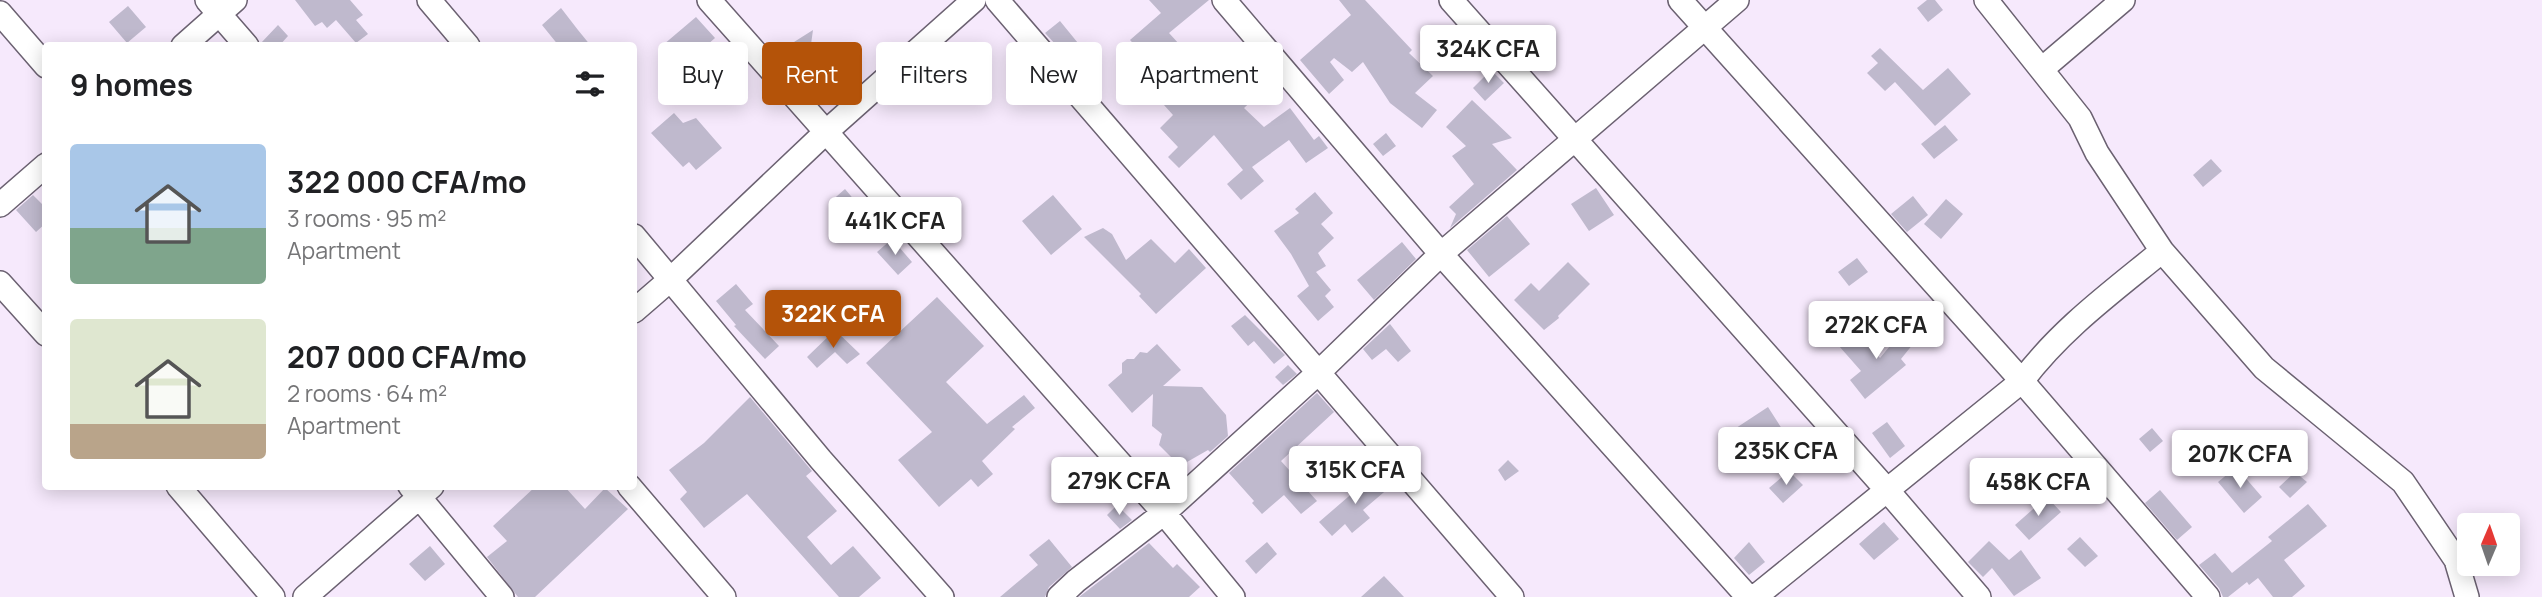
<!DOCTYPE html>
<meta charset="utf-8">
<style>
:root{--surface:#fff;--page:#f2f2f2;--text:#202124;--muted:#757577;--accent:#b45309}
body{margin:0;font-family:Manrope,sans-serif;background:var(--page);color:var(--text);height:100vh;display:flex;flex-direction:column;font-size:26px;white-space:nowrap}
*{box-sizing:border-box;margin:0}
p{font-size:23px;color:var(--muted)}
.icon{flex:none;width:38px;height:38px;fill:none;stroke:currentColor;stroke-width:2;stroke-linecap:round;stroke-linejoin:round}
.map{position:relative;flex:1;overflow:hidden}
.drawer{position:absolute;left:42px;top:42px;width:595px;height:448px;display:flex;flex-direction:column;background:var(--surface);border-radius:7px;box-shadow:0 4px 18px #0003}
.drawer>*{flex:none}
.top-card{position:absolute;left:658px;top:42px;width:665px;height:63px;display:flex;gap:14px}
.needle{width:46px;rotate:2deg}
.controls{position:absolute;left:2457px;top:513px;display:grid;gap:14px}
.controls a{display:grid;place-items:center;width:63px;height:63px;border-radius:7px;background:var(--surface);box-shadow:0 4px 18px #0003;font-size:35px}
.price{position:absolute;translate:-50% -60px;padding:0 16px;border-radius:7px;background:#fff;color:#222;font-size:23px;line-height:46px;filter:drop-shadow(0 2px 4px #0008)}
.price::after{content:'';position:absolute;left:50%;top:42px;width:21px;height:16px;margin-left:-10px;background:inherit;clip-path:polygon(0 0,100% 0,50% 100%)}
.price.current{background:var(--accent);color:#fff}
ul{padding:0;list-style:none}
li{display:flex;align-items:center;gap:21px;height:175px;padding:0 28px}
li span{display:grid;place-items:center;flex:none;width:196px;height:140px;border-radius:7px;color:#555}
li>.icon{margin-inline-start:auto}
span .icon{width:84px;height:84px;fill:#fffc;stroke-width:1}
li b{font-size:30px}
h2{display:flex;justify-content:space-between;align-items:center;height:84px;padding:0 28px;font-size:30px}
.chip{padding:0 24px;border-radius:7px;background:var(--surface);box-shadow:0 4px 18px #0003;font-size:24px;line-height:63px}
.chip.current{background:var(--accent);color:#fff}
.map>svg:first-child{display:block}
.building{fill:#bfb9cd}
.lines{fill:none;stroke-linecap:round;stroke-linejoin:round}
.minor-casing{stroke:#6b6171;stroke-width:26}
.minor{stroke:#fff;stroke-width:23}
</style>
<div class="map">
<svg width="2542" height="597" viewBox="0 0 2542 597">
<rect width="100%" height="100%" fill="#f6e9fc"/>
<path class="building" d="M 295,0 L 350,0 L 363,15 L 356,20 L 368,34 L 356,43 L 336,20 L 327,28 L 322,22 L 315,26 Z
M 1149,0 L 1209,0 L 1169,33 L 1222,91 L 1255,61 L 1273,81 L 1244,108 L 1264,127 L 1290,108 L 1314,140 L 1319,136 L 1328,148 L 1306,163 L 1289,140 L 1252,167 L 1264,181 L 1241,200 L 1227,184 L 1243,170 L 1214,135 L 1179,168 L 1168,157 L 1178,147 L 1160,128 L 1173,115 L 1136,74 L 1150,62 L 1130,40 L 1161,13 Z
M 1339,0 L 1365,0 L 1412,50 L 1409,53 L 1433,76 L 1415,93 L 1437,110 L 1422,128 L 1390,103 L 1363,62 L 1352,72 L 1334,58 L 1330,62 L 1344,80 L 1329,94 L 1300,60 L 1351,15 Z
M 1927,0 L 1935,0 L 1943,10 L 1928,22 L 1917,8 Z
M 128,6 L 146,27 L 127,43 L 109,22 Z
M 561,8 L 578,30 L 591,46 L 559,46 L 542,25 Z
M 696,17 L 715,38 L 682,67 L 663,45 Z
M 1060,21 L 1091,59 L 1079,70 L 1045,33 Z
M 278,25 L 288,36 L 279,46 L 261,46 L 261,43 Z
M 813,30 L 807,73 L 794,42 Z
M 1880,48 L 1923,90 L 1948,68 L 1971,94 L 1935,126 L 1895,82 L 1885,91 L 1867,73 L 1878,63 L 1871,56 Z
M 1491,70 L 1504,83 L 1485,101 L 1473,88 Z
M 1472,100 L 1512,138 L 1492,144 L 1517,170 L 1450,228 L 1456,214 L 1449,207 L 1474,184 L 1452,156 L 1466,146 L 1446,127 Z
M 674,113 L 683,123 L 696,118 L 722,148 L 696,170 L 689,162 L 683,167 L 651,133 Z
M 1945,125 L 1958,140 L 1934,159 L 1921,144 Z
M 1386,133 L 1396,146 L 1383,156 L 1373,144 Z
M 2211,159 L 2222,171 L 2203,187 L 2193,175 Z
M 1596,188 L 1614,215 L 1589,231 L 1571,204 Z
M 845,189 L 856,202 L 841,216 L 829,203 Z
M 1315,192 L 1333,213 L 1321,224 L 1334,238 L 1318,253 L 1326,266 L 1316,272 L 1331,290 L 1325,296 L 1334,307 L 1318,321 L 1297,296 L 1309,286 L 1291,254 L 1274,231 L 1299,213 L 1295,209 Z
M 33,195 L 46,208 L 46,223 L 36,232 L 16,210 Z
M 1053,195 L 1082,229 L 1051,255 L 1022,221 Z
M 1913,196 L 1928,215 L 1907,232 L 1891,214 Z
M 1946,199 L 1963,214 L 1941,239 L 1924,224 Z
M 1507,216 L 1530,244 L 1489,277 L 1467,250 Z
M 1103,228 L 1112,234 L 1126,260 L 1151,239 L 1175,263 L 1189,249 L 1206,268 L 1156,314 L 1139,296 L 1141,294 L 1084,237 Z
M 892,239 L 912,262 L 898,275 L 877,252 Z
M 1402,242 L 1416,259 L 1374,300 L 1357,280 Z
M 1857,258 L 1868,272 L 1849,286 L 1838,272 Z
M 1568,262 L 1590,284 L 1558,316 L 1559,318 L 1544,330 L 1514,300 L 1531,283 L 1539,291 Z
M 736,284 L 753,304 L 745,310 L 779,346 L 765,359 L 734,326 L 736,325 L 716,301 Z
M 937,297 L 984,346 L 946,382 L 987,424 L 1024,395 L 1035,408 L 1012,427 L 1015,429 L 982,461 L 993,474 L 978,487 L 971,479 L 939,507 L 898,460 L 932,432 L 866,363 Z
M 1245,315 L 1285,355 L 1274,364 L 1254,341 L 1248,346 L 1231,326 Z
M 1926,318 L 1939,333 L 1927,344 L 1913,329 Z
M 1390,324 L 1411,351 L 1398,362 L 1386,349 L 1372,360 L 1363,349 Z
M 1904,329 L 1917,339 L 1901,359 L 1906,365 L 1865,399 L 1850,380 L 1861,371 L 1839,346 L 1856,331 L 1880,358 Z
M 835,330 L 860,354 L 847,364 L 835,352 L 817,368 L 807,357 Z
M 1157,344 L 1181,370 L 1163,386 L 1202,387 L 1226,415 L 1228,436 L 1210,452 L 1208,450 L 1180,466 L 1159,445 L 1162,434 L 1152,426 L 1153,394 L 1132,413 L 1108,385 L 1122,373 L 1122,363 L 1127,359 L 1134,359 L 1140,352 L 1147,353 Z
M 1288,365 L 1297,374 L 1283,385 L 1275,377 Z
M 1317,393 L 1334,412 L 1281,461 L 1317,501 L 1301,514 L 1284,495 L 1262,514 L 1252,503 L 1254,501 L 1229,473 Z
M 750,397 L 812,471 L 806,476 L 837,511 L 807,537 L 831,565 L 853,546 L 881,578 L 859,597 L 839,597 L 747,494 L 704,528 L 680,499 L 687,492 L 669,470 L 704,443 Z
M 1768,407 L 1784,432 L 1750,455 L 1733,430 Z
M 1887,422 L 1905,446 L 1890,458 L 1872,433 Z
M 2152,428 L 2163,441 L 2150,452 L 2139,439 Z
M 1508,460 L 1519,471 L 1505,481 L 1498,470 Z
M 2236,467 L 2262,497 L 2244,513 L 2218,482 Z
M 1789,471 L 1803,485 L 1783,503 L 1769,488 Z
M 1377,472 L 1390,487 L 1363,510 L 1370,518 L 1352,533 L 1345,524 L 1332,536 L 1319,522 Z
M 2295,472 L 2307,482 L 2290,498 L 2279,487 Z
M 536,486 L 564,486 L 585,509 L 605,488 L 628,509 L 535,597 L 518,597 L 487,557 L 507,541 L 493,526 Z
M 2160,490 L 2192,527 L 2177,540 L 2145,503 Z
M 2047,497 L 2061,512 L 2029,540 L 2015,525 Z
M 2308,504 L 2327,526 L 2284,560 L 2305,586 L 2292,597 L 2273,597 L 2258,578 L 2249,585 L 2247,582 L 2228,597 L 2223,597 L 2219,588 L 2199,565 L 2215,553 L 2232,573 L 2272,541 L 2268,537 Z
M 1117,505 L 1132,520 L 1120,529 L 1107,515 Z
M 1884,522 L 1899,539 L 1874,560 L 1859,544 Z
M 2080,537 L 2098,556 L 2085,567 L 2067,549 Z
M 1049,539 L 1072,567 L 1049,587 L 1045,597 L 1000,597 L 1038,565 L 1029,555 Z
M 1989,541 L 2009,560 L 2021,550 L 2041,578 L 2014,596 L 1992,568 L 1983,577 L 1968,562 Z
M 1267,542 L 1277,554 L 1256,574 L 1245,561 Z
M 1749,542 L 1765,562 L 1749,575 L 1734,558 Z
M 1149,543 L 1173,568 L 1177,564 L 1200,587 L 1189,597 L 1079,597 Z
M 430,546 L 445,564 L 425,581 L 409,564 Z
M 1384,576 L 1404,597 L 1361,597 Z"/>
<g class="lines">
<defs>
<path id="minor" d="M 207,0 L 247,46
M 429,0 L 468,46
M 709,0 L 1164,513 L 1233,597
M 997,0 L 1512,597
M 1224,0 L 1441,254 L 1748,597
M 1451,0 L 1887,490 L 1979,597
M 1680,0 L 2022,381 L 2208,597
M 0,13 L 46,66
M 183,46 L 235,0
M 2042,69 L 2123,0
M 0,205 L 46,165
M 634,236 L 821,460 L 942,597
M 2162,251 L 2264,368 L 2403,482 L 2456,560 L 2467,597
M 0,283 L 46,334
M 634,311 L 671,279 L 827,131 L 974,0
M 178,486 L 273,597
M 410,486 L 502,597
M 629,486 L 724,597
M 305,597 L 432,486
M 1059,597 L 1076,581 L 1164,513 L 1318,373 L 1441,254 L 1737,0
M 1755,597 L 2022,381 C 2061,329 2112,292 2162,251 L 2097,153 L 2080,118 L 1986,0"/>
</defs>
<use href="#minor" class="minor-casing"/>
<use href="#minor" class="minor"/>
</g>
</svg>
<div class="controls">
<a><svg class="needle" viewBox="-14 -14 28 28"><path d="M0-13l5 13h-10z" fill="#e53935"/><path d="M0 13l5-13h-10z" fill="#757577"/></svg></a>
</div>
<b class="price" style="left:1488px;top:85px">324K CFA</b>
<b class="price" style="left:895px;top:257px">441K CFA</b>
<b class="price current" style="left:833px;top:350px">322K CFA</b>
<b class="price" style="left:1876px;top:361px">272K CFA</b>
<b class="price" style="left:1786px;top:487px">235K CFA</b>
<b class="price" style="left:2240px;top:490px">207K CFA</b>
<b class="price" style="left:1355px;top:506px">315K CFA</b>
<b class="price" style="left:1119px;top:517px">279K CFA</b>
<b class="price" style="left:2038px;top:518px">458K CFA</b>
<div class="top-card">
<a class="chip">Buy</a>
<a class="chip current">Rent</a>
<a class="chip">Filters</a>
<a class="chip">New</a>
<a class="chip">Apartment</a>
</div>
<section class="drawer">
<h2>9 homes<svg class="icon" aria-label="filters" viewBox="0 0 24 24"><path d="M4 7h16M4 17h16"/><circle cx="9" cy="7" r="2"/><circle cx="15" cy="17" r="2"/></svg></h2>
<ul>
<li><span style="background:linear-gradient(#a9c7e8 60%,#7fa58c 0)"><svg class="icon" aria-label="home" viewBox="0 0 24 24"><path d="M3 11l9-7 9 7M6 9v11h12V9"/></svg></span><div><b>322 000 CFA/mo</b><p>3 rooms · 95 m²</p><p>Apartment</p></div></li>
<li><span style="background:linear-gradient(#dfe7d0 75%,#b9a48a 0)"><svg class="icon" aria-label="home" viewBox="0 0 24 24"><path d="M3 11l9-7 9 7M6 9v11h12V9"/></svg></span><div><b>207 000 CFA/mo</b><p>2 rooms · 64 m²</p><p>Apartment</p></div></li>
</ul>
</section>
</div>
